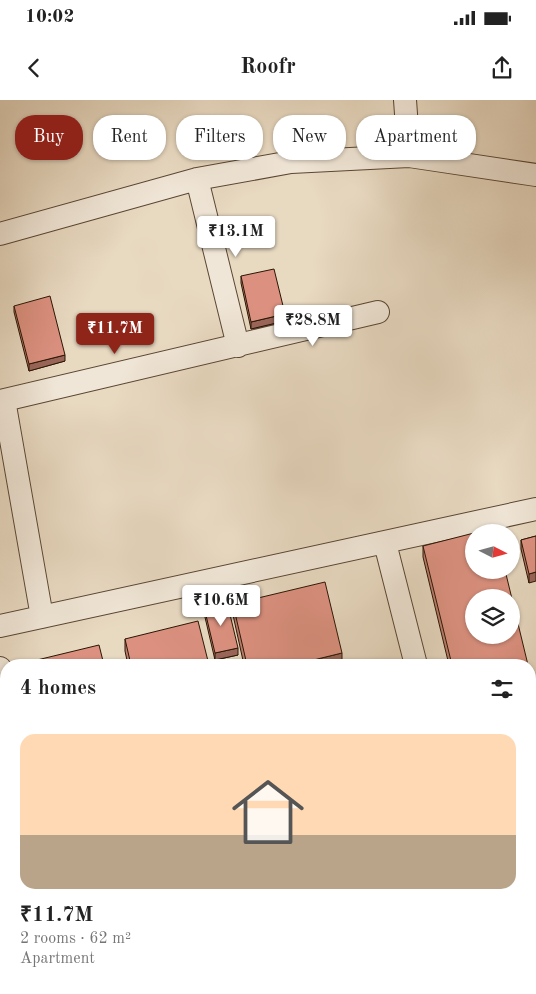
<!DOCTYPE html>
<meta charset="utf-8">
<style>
:root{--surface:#fff;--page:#f2f2f2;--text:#222;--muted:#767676;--accent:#8f2418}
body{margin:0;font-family:"Old Standard TT",serif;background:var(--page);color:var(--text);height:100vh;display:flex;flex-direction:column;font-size:19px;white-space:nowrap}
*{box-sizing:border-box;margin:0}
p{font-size:16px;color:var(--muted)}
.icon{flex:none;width:28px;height:28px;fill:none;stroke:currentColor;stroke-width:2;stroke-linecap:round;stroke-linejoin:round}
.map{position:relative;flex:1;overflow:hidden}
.details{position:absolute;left:0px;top:559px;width:536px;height:336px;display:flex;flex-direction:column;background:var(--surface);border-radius:20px 20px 0 0;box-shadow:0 1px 4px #0004}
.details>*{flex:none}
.guide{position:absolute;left:15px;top:15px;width:506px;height:45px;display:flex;gap:10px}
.needle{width:32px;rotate:96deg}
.fabs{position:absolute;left:465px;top:424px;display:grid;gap:10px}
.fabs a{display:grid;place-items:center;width:55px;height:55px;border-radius:50%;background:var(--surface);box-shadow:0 1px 4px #0004;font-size:25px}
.price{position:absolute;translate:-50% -42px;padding:0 11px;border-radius:5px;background:#fff;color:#222;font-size:16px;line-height:32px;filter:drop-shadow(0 1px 2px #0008)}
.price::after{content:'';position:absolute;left:50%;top:30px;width:15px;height:11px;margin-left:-8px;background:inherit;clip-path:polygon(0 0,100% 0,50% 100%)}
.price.active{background:var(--accent);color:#fff}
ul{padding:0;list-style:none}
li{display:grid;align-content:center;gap:10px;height:265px;padding:0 20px}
li span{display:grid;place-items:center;height:155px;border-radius:15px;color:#555}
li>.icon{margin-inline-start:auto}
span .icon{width:90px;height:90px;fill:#fffc;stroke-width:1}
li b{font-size:21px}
h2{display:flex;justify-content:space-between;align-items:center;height:60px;padding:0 20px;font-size:21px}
.pill{padding:0 18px;border-radius:20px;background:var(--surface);box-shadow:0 1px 4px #0004;font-size:18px;line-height:45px}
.pill.active{background:var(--accent);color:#fff}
.status{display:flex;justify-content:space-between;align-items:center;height:35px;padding:0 25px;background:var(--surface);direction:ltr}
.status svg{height:14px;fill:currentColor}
header{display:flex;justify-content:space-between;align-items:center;height:65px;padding:0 20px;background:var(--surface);font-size:22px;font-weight:700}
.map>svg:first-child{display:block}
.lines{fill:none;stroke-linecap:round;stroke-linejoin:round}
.minor-casing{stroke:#5a4633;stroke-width:24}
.minor{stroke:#f0e6d7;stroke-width:22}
.wall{fill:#bd7d6e;stroke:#2a1504}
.shaded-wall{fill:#9a665a;stroke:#2a1504}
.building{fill:#dc9180;stroke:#2a1504;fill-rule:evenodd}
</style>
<div class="status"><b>10:02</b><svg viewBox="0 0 49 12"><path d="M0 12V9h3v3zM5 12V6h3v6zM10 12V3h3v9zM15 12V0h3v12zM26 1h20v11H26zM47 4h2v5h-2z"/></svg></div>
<header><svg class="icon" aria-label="back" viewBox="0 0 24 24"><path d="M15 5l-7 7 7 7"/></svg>Roofr<svg class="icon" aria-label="share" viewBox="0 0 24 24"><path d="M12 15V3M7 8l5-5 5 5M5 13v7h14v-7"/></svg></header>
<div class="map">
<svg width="536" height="894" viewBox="0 0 536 894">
<rect width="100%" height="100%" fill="#e8d9c1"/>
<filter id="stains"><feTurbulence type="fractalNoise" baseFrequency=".004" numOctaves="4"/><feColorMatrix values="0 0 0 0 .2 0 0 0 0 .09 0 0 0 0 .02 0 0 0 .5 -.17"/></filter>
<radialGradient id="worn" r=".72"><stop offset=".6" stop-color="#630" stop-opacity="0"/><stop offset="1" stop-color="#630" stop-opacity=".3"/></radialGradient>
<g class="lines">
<defs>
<path id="minor" d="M 405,0 L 409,56
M 197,79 L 238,246
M 0,134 L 197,79 L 291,62 L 409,56 L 536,75
M 4,300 L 42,517
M 0,301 L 378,212
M 385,443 L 416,565
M 0,526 L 536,409
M 0,568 L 6,595
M 75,889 L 76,894
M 498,889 L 500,894"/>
</defs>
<use href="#minor" class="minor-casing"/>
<use href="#minor" class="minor"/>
</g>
<path class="wall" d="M 241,176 L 285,221 L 251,229 L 241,183 Z
M 14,206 L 65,261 L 29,271 L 14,212 Z
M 536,436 L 529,483 L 521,449 L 521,440 Z
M 423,446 L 528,565 L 449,565 L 423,457 Z
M 233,504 L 342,565 L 244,565 L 233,515 Z
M 204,507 L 238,555 L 215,560 L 204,513 Z
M 125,539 L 209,565 L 128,565 L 125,551 Z
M 0,627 L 4,645 L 4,656 L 0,657 Z
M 297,889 L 457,889 L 457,894 L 298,894 Z"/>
<path class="shaded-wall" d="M 285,214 L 285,221 L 251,229 L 251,222 Z
M 65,255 L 65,261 L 29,271 L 29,264 Z
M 536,472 L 536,481 L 529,483 L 529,474 Z
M 238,548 L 238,555 L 215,560 L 215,553 Z
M 342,553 L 342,565 L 293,565 Z
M 532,582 L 532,594 L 530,594 L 530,583 Z
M 536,662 L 536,669 L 530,670 L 530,663 Z
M 6,798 L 6,807 L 0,808 L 0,799 Z
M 432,889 L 457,889 L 457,894 L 409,894 Z"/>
<path class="building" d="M 274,169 L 285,214 L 251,222 L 241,176 Z
M 50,196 L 65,255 L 29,264 L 14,206 Z
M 495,428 L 496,432 L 478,432 Z
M 474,433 L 474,470 L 505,470 L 528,565 L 452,565 L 423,446 ZM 474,498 L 511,498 L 511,535 L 474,535 Z
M 536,436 L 536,472 L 529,474 L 521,440 Z
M 325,482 L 342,553 L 293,565 L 247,565 L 233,504 Z
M 227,502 L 238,548 L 215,553 L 204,507 Z
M 198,521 L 209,565 L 131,565 L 125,539 Z
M 99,545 L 104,565 L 38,565 L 37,560 Z
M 391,561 L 392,565 L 376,565 Z
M 0,627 L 4,645 L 0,645 Z
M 536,629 L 536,662 L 530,663 L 530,631 Z
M 6,741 L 6,798 L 0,799 L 0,742 Z
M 58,889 L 61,889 L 63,894 L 38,894 Z
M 300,889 L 432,889 L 409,894 L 301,894 Z
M 477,890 L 478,894 L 459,894 Z"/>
<rect width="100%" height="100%" filter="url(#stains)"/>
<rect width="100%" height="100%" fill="url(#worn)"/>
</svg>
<div class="fabs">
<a><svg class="needle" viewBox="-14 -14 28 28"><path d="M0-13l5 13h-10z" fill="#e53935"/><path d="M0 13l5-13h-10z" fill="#767676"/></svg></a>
<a><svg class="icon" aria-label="layers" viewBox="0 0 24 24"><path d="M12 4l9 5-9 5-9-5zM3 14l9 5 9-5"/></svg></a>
</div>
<b class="price" style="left:236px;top:158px">₹13.1M</b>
<b class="price" style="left:313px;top:247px">₹28.8M</b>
<b class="price active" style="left:115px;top:255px">₹11.7M</b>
<b class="price" style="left:221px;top:527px">₹10.6M</b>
<div class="guide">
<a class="pill active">Buy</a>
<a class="pill">Rent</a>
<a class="pill">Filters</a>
<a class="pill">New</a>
<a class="pill">Apartment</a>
</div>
<section class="details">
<h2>4 homes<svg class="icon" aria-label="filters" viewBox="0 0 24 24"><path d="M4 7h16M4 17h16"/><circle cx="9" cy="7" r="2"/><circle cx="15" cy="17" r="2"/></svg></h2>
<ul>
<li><span style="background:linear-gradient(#ffd9b3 65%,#b9a48a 0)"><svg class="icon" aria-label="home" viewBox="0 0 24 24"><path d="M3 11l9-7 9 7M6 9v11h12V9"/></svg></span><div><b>₹11.7M</b><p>2 rooms · 62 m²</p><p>Apartment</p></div></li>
</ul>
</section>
</div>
